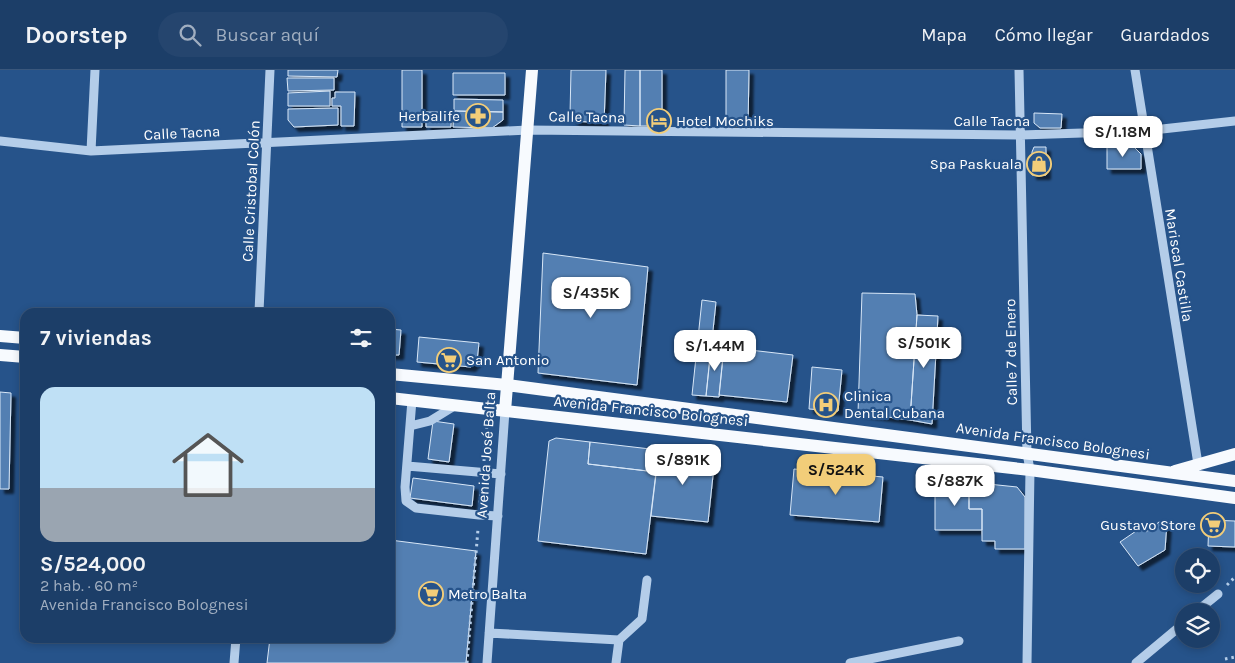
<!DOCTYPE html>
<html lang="es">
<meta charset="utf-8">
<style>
:root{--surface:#1c3e68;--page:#25456e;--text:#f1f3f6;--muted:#a0aec0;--line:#3a577c;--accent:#f2cd79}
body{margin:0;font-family:Karla,sans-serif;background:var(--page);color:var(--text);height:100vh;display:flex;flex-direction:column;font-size:19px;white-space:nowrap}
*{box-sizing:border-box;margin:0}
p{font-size:16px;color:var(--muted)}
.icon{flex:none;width:28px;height:28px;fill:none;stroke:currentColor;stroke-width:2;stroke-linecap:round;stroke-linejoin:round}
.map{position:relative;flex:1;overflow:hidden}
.panel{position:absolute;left:20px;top:238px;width:375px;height:335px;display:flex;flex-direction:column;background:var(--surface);border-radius:15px;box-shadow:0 2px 8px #0003,0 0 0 1px var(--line)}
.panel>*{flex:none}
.fabs{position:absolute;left:1175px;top:478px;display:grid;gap:10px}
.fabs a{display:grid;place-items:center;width:45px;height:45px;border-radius:50%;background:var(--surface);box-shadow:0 2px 8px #0003,0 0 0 1px var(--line);font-size:25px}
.price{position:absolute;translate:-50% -42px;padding:0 11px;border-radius:10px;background:#fff;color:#222;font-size:16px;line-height:32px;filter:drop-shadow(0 1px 2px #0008)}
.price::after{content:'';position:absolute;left:50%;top:30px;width:15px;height:11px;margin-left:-8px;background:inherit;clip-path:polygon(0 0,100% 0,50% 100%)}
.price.selected{background:var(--accent);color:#111}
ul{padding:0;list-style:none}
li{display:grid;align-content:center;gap:10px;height:265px;padding:0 20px}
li+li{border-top:1px solid var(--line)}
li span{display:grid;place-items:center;height:155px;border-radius:15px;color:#555}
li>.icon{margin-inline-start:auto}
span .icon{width:90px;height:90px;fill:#fffc;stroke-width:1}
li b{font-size:21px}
h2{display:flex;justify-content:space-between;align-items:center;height:60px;padding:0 20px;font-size:21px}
header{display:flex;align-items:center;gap:30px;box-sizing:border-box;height:70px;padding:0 25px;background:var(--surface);border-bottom:1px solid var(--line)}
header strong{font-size:24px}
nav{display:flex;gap:28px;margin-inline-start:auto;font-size:18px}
.search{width:350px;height:45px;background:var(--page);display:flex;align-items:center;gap:12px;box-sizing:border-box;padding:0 18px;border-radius:28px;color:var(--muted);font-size:19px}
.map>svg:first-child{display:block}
.building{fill:#537fb2;stroke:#d8e7f7;filter:url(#shadow)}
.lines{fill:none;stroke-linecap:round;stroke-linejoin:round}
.path{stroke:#b4cde9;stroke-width:3;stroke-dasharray:2.5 4;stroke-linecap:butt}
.minor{stroke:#b4cde9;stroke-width:9}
.major{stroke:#f7fafe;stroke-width:12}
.labels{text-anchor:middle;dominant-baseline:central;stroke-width:4.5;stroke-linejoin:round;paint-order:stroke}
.poi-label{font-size:15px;fill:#fff;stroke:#26538a;text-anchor:start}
.street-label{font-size:15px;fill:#fff;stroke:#26538a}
</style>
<header>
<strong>Doorstep</strong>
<div class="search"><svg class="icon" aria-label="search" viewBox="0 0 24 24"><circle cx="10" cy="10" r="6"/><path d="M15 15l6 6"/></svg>Buscar aquí</div>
<nav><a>Mapa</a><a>Cómo llegar</a><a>Guardados</a></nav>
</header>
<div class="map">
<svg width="1235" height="593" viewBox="0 0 1235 593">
<defs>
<filter id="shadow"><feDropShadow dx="4.5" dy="4.5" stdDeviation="1" flood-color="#0009"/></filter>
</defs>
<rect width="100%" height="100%" fill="#26538a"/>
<path class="building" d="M 288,0 L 338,0 L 337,7 L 288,6 Z
M 402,0 L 422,0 L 422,57 L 402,57 Z
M 571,0 L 606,0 L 604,53 L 574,51 L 570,45 Z
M 625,0 L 640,0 L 640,56 L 624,55 Z
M 640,0 L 662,0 L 662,56 L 640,56 Z
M 726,0 L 749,0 L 748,56 L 726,56 Z
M 453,3 L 505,3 L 505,25 L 453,25 Z
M 287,8 L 334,8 L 334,20 L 288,21 Z
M 330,21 L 330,36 L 288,36 L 288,23 Z
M 335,22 L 355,22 L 354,56 L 341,56 L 341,36 L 332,36 L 332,28 L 335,28 Z
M 454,29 L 503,30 L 503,42 L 454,41 Z
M 338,38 L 338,55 L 294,57 L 288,50 L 288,39 Z
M 454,41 L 503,42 L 503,50 L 492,58 L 453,57 Z
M 426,42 L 451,42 L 451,57 L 426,57 Z
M 1034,43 L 1062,44 L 1061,58 L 1040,58 L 1034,53 Z
M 1107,76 L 1133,76 L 1141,84 L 1141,99 L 1107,99 Z
M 1034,77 L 1046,77 L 1046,105 L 1032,105 L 1032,82 Z
M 543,183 L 648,197 L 637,315 L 538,303 Z
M 862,223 L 915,224 L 917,245 L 910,350 L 858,343 Z
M 702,230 L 716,232 L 706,326 L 692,325 Z
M 917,245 L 938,246 L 932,354 L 910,350 Z
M 390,259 L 401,260 L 399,285 L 390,285 Z
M 419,267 L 479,273 L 477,291 L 471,297 L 417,292 Z
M 711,276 L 724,277 L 719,327 L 706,326 Z
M 724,277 L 793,285 L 787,332 L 719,325 Z
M 812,297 L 842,300 L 838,341 L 809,339 Z
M 0,322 L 11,323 L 9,419 L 0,419 Z
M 433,351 L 454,354 L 449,392 L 428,389 Z
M 556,368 L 590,372 L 588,394 L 656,402 L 646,484 L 538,471 L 549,371 Z
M 590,372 L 659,380 L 656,402 L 588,394 Z
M 659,380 L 715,387 L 708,452 L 651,446 Z
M 794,399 L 883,407 L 879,452 L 790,445 Z
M 413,408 L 474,416 L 472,436 L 410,428 Z
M 935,408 L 969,412 L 969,439 L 982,439 L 982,460 L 935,460 Z
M 969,412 L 1017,417 L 1025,427 L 1025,479 L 995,479 L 995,471 L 982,471 L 982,439 L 969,439 Z
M 1209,450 L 1235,451 L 1235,477 L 1208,476 Z
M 1159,452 L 1167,452 L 1165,480 L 1138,496 L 1120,472 L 1142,457 L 1146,462 Z
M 390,470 L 476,481 L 466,593 L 267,593 L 270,568 L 390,568 Z"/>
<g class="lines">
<path class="path" d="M 484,391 L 487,354
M 480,433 L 482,414
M 1227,515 L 1235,507
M 1225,589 L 1235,587
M 467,593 L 478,459"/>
<path class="minor" d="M 1019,0 L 1027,383 L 1030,400 L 1027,593
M 1135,0 L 1198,394
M 0,71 L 91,81 L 528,60 L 1021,65 L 1144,61 L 1235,51
M 91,81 L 95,0
M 259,242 L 270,0
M 412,330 L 405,417 L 406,431 L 416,438 L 479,445 L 498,446
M 410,356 L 430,351 L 456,335
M 407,396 L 501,404
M 1197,541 L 1218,524
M 489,563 L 619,570
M 234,593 L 236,568
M 487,593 L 505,341
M 616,593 L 619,570 L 642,549 L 647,510
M 850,593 L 959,571
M 1136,593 L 1184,553"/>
<path class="major" d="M 0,266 L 25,268
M 0,285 L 25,287
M 390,304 L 507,315 L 1235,411
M 390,328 L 1030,400 L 1235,428
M 505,341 L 532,0
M 1175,401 L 1235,384"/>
</g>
<defs>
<symbol id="pharmacy-ring" viewBox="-11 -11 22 22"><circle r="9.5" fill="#26538a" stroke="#f2cd79" stroke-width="1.5"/><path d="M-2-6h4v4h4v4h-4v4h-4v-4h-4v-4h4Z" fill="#f2cd79"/></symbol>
<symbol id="hotel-ring" viewBox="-11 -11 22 22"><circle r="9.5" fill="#26538a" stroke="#f2cd79" stroke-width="1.5"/><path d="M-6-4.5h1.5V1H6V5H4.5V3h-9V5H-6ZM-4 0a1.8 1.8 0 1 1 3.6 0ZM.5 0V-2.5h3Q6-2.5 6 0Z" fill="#f2cd79"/></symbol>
<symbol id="shop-ring" viewBox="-11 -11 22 22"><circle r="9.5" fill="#26538a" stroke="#f2cd79" stroke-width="1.5"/><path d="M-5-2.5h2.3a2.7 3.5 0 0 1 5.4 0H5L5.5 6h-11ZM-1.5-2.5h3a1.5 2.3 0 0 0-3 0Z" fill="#f2cd79"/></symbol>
<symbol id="supermarket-ring" viewBox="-11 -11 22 22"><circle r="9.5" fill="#26538a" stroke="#f2cd79" stroke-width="1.5"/><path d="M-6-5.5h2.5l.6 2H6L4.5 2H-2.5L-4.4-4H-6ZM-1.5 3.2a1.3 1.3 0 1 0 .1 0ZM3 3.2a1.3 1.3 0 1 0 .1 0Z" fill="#f2cd79"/></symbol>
<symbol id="hospital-ring" viewBox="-11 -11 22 22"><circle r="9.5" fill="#26538a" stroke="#f2cd79" stroke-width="1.5"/><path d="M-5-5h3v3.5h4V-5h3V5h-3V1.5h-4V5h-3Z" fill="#f2cd79"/></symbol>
</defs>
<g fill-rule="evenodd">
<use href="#pharmacy-ring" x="464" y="32" width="28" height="28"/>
<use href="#hotel-ring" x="645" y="37" width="28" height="28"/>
<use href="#shop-ring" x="1025" y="80" width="28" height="28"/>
<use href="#supermarket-ring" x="435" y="276" width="28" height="28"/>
<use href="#hospital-ring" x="812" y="321" width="28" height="28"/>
<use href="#supermarket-ring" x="1199" y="441" width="28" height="28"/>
<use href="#supermarket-ring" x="417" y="510" width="28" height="28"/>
</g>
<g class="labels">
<g class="poi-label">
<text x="460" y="46" text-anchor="end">Herbalife</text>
<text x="676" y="51">Hotel Mochiks</text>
<text x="1022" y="94" text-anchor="end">Spa Paskuala</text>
<text x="466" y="290">San Antonio</text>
<text x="844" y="326">Clinica<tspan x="844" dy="17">Dental Cubana</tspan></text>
<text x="1196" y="455" text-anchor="end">Gustavo Store</text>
<text x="448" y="524">Metro Balta</text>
</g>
<g class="street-label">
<text transform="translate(587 47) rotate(1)">Calle Tacna</text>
<text x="992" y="51">Calle Tacna</text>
<text transform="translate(182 63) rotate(-3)">Calle Tacna</text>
<text transform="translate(251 121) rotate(-87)">Calle Cristobal Colón</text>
<text transform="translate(1179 195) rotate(81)">Mariscal Castilla</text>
<text transform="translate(1011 282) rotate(-91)">Calle 7 de Enero</text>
<text transform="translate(651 341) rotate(6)">Avenida Francisco Bolognesi</text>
<text transform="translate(1053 371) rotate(8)">Avenida Francisco Bolognesi</text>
<text transform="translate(486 385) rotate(-86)">Avenida José Balta</text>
</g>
</g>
</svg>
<div class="fabs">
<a><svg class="icon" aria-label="locate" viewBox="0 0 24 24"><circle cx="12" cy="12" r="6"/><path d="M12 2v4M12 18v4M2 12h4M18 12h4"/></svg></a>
<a><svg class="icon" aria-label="layers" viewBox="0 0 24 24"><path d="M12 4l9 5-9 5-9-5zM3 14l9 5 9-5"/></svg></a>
</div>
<b class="price" style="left:1123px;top:88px">S/1.18M</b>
<b class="price" style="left:591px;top:249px">S/435K</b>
<b class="price" style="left:924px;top:299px">S/501K</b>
<b class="price" style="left:715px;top:302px">S/1.44M</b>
<b class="price" style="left:683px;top:416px">S/891K</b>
<b class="price selected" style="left:836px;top:426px">S/524K</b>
<b class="price" style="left:955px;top:437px">S/887K</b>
<section class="panel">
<h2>7 viviendas<svg class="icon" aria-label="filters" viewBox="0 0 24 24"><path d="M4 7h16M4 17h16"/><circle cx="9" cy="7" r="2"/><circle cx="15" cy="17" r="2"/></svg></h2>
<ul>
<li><span style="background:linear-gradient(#bfe0f5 65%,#9aa5b1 0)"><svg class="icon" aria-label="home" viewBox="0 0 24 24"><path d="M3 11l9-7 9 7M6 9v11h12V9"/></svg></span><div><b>S/524,000</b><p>2 hab. · 60 m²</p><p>Avenida Francisco Bolognesi</p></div></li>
</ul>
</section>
</div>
